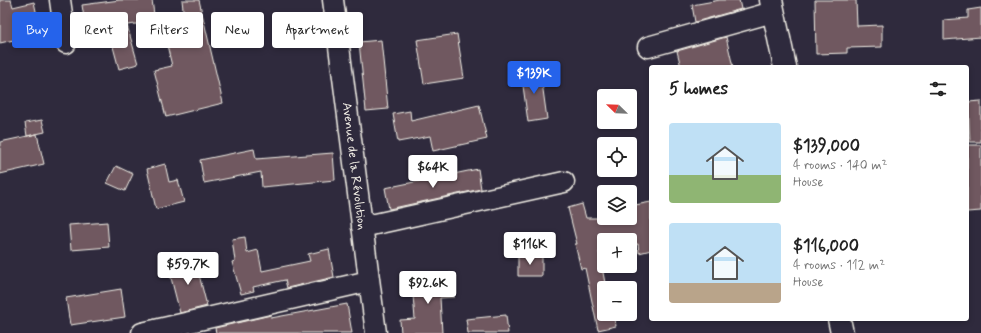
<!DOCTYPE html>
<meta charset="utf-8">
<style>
:root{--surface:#fff;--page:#f6f6f6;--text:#222;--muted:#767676;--accent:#2563eb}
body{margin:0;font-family:Mynerve,sans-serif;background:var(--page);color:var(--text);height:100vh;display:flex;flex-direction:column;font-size:15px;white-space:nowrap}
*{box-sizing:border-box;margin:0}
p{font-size:13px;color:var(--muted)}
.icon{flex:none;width:22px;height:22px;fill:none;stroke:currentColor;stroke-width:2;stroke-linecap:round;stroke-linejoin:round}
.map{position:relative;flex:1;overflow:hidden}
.panel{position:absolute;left:649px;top:65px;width:320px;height:256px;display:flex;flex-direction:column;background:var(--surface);border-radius:4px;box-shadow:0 2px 6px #0003}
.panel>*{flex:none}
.banner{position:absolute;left:12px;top:12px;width:380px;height:36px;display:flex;gap:8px}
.needle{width:26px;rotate:293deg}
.tools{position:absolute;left:597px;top:89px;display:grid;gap:8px}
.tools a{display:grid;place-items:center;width:40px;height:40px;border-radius:4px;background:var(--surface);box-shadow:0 2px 6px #0003;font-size:20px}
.price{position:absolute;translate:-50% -34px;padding:0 9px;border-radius:4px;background:#fff;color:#222;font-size:13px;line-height:26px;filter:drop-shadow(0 1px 2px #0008)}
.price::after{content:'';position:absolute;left:50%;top:24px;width:12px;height:9px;margin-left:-6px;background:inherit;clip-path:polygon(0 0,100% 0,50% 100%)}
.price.selected{background:var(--accent);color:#fff}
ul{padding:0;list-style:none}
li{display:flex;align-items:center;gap:12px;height:100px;padding:0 20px}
li span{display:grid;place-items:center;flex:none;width:112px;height:80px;border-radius:4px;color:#555}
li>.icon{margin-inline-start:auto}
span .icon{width:48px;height:48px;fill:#fffc;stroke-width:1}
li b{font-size:17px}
h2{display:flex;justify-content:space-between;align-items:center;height:48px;padding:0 20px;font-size:17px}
.tag{padding:0 14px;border-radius:4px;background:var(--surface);box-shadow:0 2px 6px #0003;font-size:14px;line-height:36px}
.tag.selected{background:var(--accent);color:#fff}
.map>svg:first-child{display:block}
.building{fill:#6f5860;stroke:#f4f1e8}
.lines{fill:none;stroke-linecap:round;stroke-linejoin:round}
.minor-casing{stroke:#f4f1e8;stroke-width:23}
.major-casing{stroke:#f4f1e8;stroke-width:25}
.minor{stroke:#2f2a3d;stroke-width:20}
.major{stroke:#2f2a3d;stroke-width:22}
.labels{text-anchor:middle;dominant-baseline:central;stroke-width:3;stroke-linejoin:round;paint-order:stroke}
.street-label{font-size:13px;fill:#f4f1e8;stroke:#2f2a3d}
</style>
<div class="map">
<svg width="981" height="333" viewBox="0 0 981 333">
<rect width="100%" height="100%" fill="#2f2a3d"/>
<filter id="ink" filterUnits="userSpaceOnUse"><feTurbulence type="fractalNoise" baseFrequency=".025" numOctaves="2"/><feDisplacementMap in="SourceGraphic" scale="8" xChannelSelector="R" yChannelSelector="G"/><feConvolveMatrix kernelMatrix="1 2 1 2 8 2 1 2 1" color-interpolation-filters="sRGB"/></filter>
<g filter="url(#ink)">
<path class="building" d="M 0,0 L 11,0 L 13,7 L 34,2 L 41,34 L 0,43 Z
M 120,0 L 152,0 L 155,22 L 127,25 L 138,64 L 119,69 L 108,28 L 86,31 L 82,5 Z
M 182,0 L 199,0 L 223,103 L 166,117 L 154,70 L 172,66 L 162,24 L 184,18 Z
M 720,0 L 739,0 L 741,9 L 695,22 L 692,5 Z
M 815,0 L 856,0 L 857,26 L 882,25 L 882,47 L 847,48 L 847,53 L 816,54 Z
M 981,8 L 981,37 L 944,40 L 944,20 L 968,18 L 968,10 Z
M 457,34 L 464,78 L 424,84 L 417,40 Z
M 726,37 L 733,67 L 681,67 L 677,51 Z
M 381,40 L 388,109 L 366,111 L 359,42 Z
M 540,68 L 547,119 L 528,122 L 521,71 Z
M 981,101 L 981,142 L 970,142 L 968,102 Z
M 479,105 L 487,139 L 433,151 L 430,136 L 398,142 L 393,114 L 410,111 L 411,121 Z
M 42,120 L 45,132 L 27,136 L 25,123 Z
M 37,134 L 44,164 L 0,174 L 0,142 Z
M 967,145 L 981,145 L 981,211 L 967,212 Z
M 254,149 L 256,159 L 333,153 L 335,180 L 262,187 L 261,172 L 204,183 L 200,160 Z
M 165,164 L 169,182 L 178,180 L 184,202 L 156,209 L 147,169 Z
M 116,166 L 133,174 L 125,191 L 107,183 Z
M 478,169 L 481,189 L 389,209 L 385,188 Z
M 651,202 L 651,250 L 639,253 L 638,244 L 630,245 L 630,240 L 604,240 L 604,251 L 599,252 L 606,288 L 604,288 L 604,314 L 614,314 L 616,326 L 598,330 L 585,268 L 581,269 L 575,244 L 577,244 L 568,208 L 582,204 L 586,218 L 630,218 L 630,206 Z
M 107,222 L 109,247 L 71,250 L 69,225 Z
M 245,237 L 247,253 L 258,250 L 262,271 L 310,261 L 308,254 L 329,249 L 334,277 L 287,288 L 285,280 L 253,287 L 254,291 L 241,294 L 232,262 L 235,261 L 232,239 Z
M 518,256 L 542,256 L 542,276 L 518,276 Z
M 195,259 L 207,306 L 180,313 L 168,266 Z
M 451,273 L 454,297 L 440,298 L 442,333 L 401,333 L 400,320 L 415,319 L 412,283 Z
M 121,289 L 125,317 L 70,325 L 66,298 Z
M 347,304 L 352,333 L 216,333 L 215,328 L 271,315 L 271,318 Z
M 506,315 L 508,333 L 468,333 L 466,319 Z"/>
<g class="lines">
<defs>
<path id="minor" d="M 60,0 L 66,43
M 333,0 L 376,333
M 648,47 L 773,12
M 362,227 L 564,182
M 142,333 L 369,281"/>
<path id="major" d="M 771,0 L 785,67
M 839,319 L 842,333"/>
</defs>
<use href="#minor" class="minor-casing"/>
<use href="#major" class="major-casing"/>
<use href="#minor" class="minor"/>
<use href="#major" class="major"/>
</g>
</g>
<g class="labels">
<g class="street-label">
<text transform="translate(354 166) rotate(83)">Avenue de la Révolution</text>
</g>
</g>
</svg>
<div class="tools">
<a><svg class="needle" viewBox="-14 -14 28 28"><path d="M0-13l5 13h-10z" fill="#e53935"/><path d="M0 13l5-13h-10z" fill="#767676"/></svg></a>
<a><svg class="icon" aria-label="locate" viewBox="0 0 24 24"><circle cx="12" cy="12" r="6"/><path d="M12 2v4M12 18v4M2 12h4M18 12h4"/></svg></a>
<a><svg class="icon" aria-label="layers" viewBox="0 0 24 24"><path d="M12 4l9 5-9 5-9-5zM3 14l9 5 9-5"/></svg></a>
<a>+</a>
<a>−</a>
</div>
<b class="price selected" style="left:534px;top:95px">$139K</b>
<b class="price" style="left:433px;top:189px">$64K</b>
<b class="price" style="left:530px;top:266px">$116K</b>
<b class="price" style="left:188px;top:286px">$59.7K</b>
<b class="price" style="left:428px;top:305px">$92.6K</b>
<div class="banner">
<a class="tag selected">Buy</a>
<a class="tag">Rent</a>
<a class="tag">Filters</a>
<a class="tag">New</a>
<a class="tag">Apartment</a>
</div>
<section class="panel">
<h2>5 homes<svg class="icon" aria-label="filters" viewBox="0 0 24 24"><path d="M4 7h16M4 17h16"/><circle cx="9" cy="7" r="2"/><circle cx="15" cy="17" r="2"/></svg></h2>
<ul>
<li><span style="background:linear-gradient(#bfe0f5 65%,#8fb573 0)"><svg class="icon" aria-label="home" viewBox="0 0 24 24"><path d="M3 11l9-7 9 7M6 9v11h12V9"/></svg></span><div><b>$139,000</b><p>4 rooms · 140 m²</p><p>House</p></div></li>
<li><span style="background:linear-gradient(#bfe0f5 75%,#b9a48a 0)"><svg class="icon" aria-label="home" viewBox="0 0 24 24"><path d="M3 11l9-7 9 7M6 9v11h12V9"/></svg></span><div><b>$116,000</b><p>4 rooms · 112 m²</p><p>House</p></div></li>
</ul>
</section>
</div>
